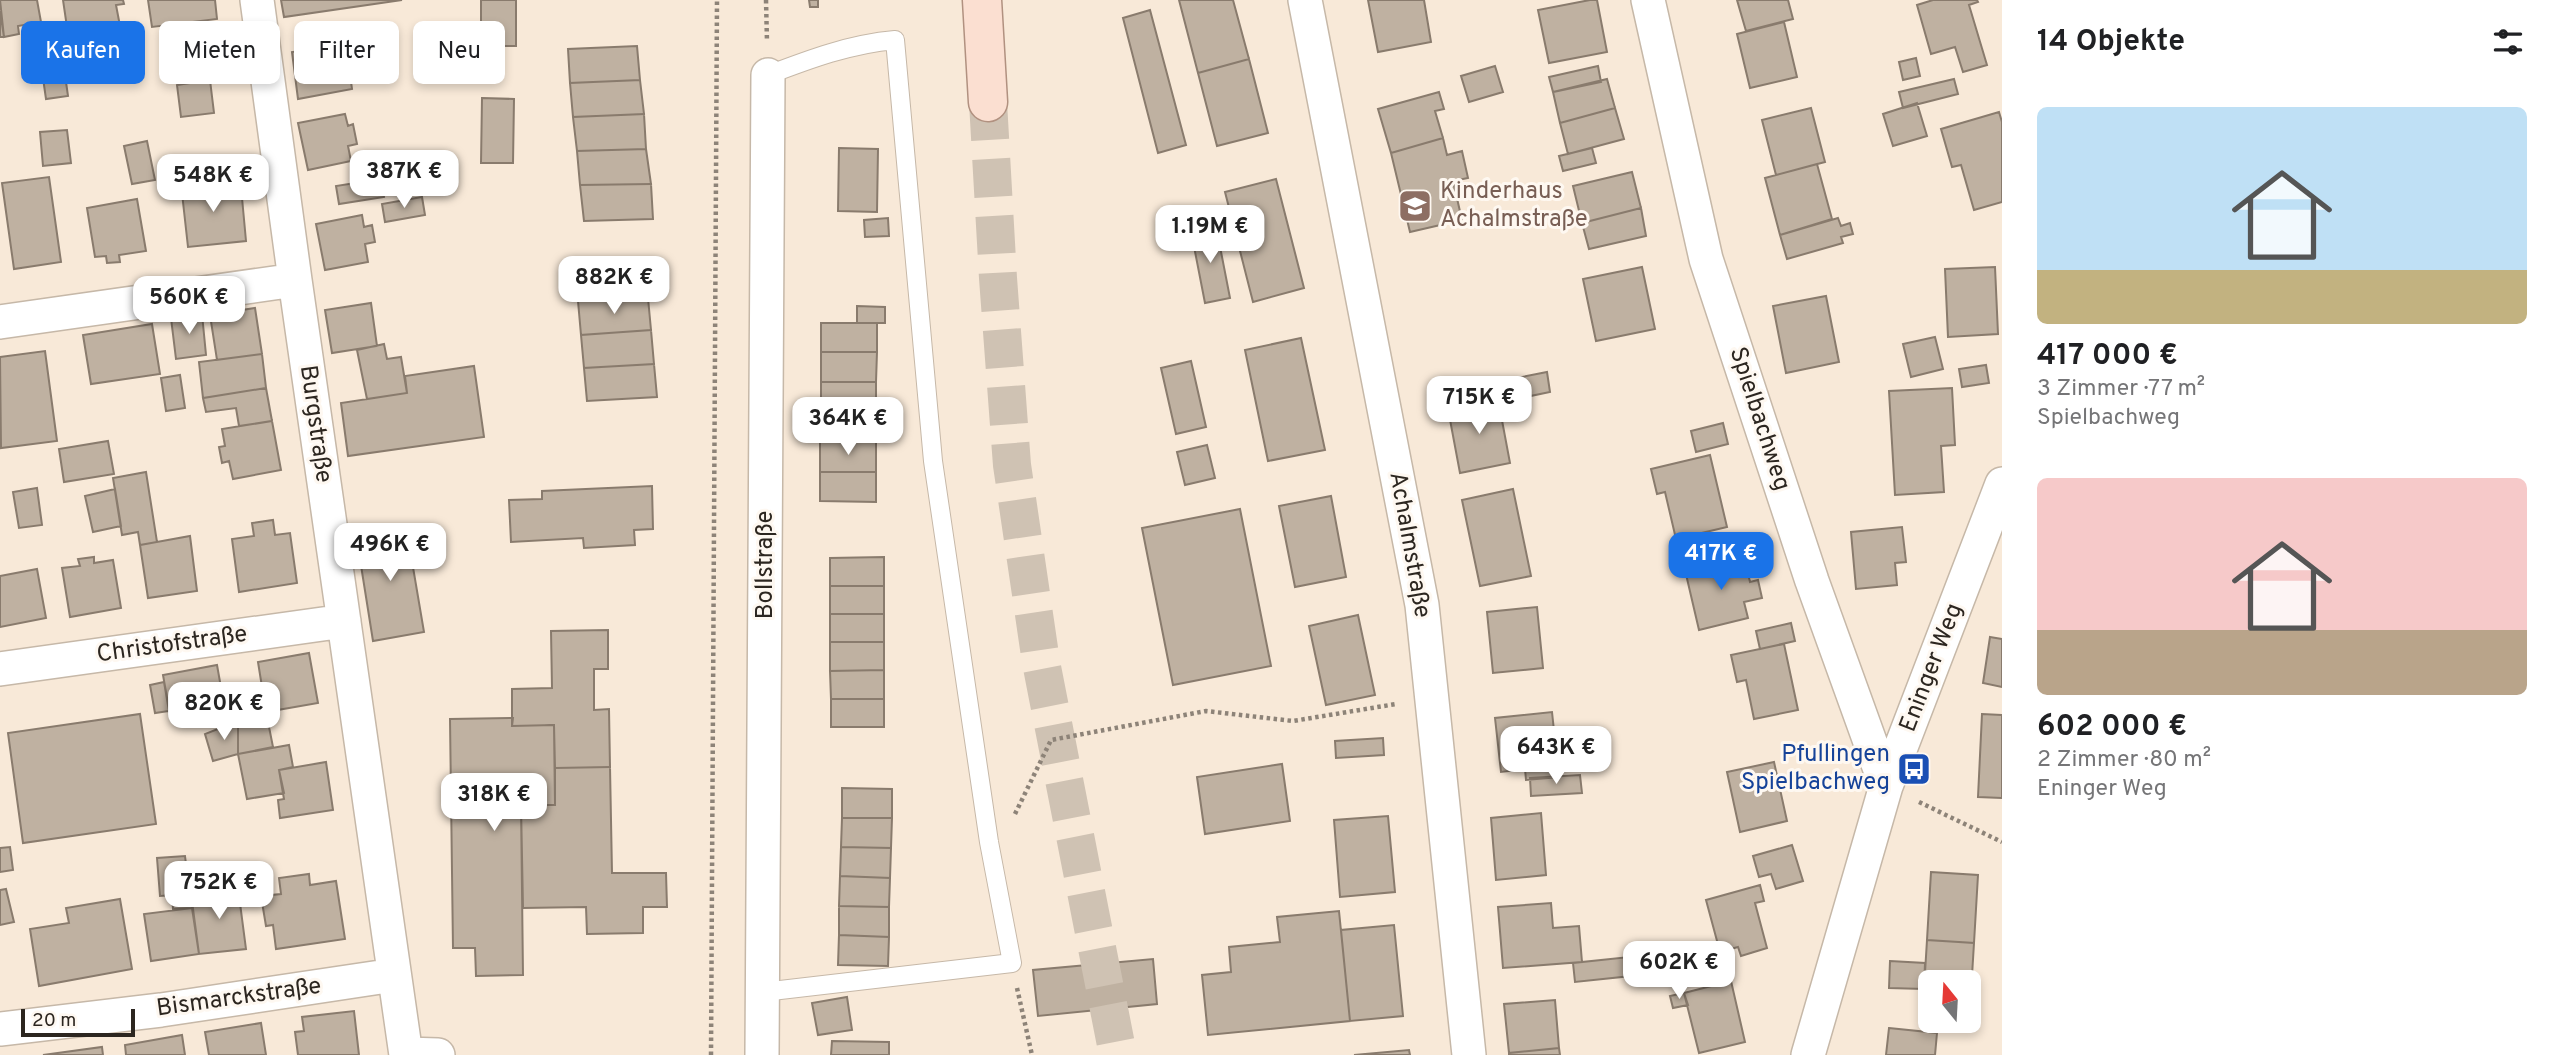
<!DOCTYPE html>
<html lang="de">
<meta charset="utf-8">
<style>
:root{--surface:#fff;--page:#f2f2f2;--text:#202124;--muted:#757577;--accent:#1a73e8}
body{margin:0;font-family:Overpass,sans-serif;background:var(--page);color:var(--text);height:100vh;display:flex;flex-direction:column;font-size:26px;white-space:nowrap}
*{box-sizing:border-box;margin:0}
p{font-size:23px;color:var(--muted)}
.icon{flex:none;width:38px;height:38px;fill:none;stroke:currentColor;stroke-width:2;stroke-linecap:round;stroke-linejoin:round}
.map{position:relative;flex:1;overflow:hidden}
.sheet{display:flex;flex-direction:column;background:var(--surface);width:560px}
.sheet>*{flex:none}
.hud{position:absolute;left:21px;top:21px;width:665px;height:63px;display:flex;gap:14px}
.needle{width:46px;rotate:342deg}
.fabs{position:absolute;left:1918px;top:970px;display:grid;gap:14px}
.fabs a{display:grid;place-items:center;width:63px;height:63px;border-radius:10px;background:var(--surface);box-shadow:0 4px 10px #0003;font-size:35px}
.scale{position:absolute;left:21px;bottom:18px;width:114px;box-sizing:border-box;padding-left:7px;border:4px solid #2c2620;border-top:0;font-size:19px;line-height:24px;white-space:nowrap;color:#2c2620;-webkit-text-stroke:5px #fef8f1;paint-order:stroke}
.price{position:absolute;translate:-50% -60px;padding:0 16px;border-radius:14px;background:#fff;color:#222;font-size:23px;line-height:46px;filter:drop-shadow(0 2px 4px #0008)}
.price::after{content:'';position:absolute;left:50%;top:42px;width:21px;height:16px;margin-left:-10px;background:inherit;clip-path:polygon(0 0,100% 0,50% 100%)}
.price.current{background:var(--accent);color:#fff}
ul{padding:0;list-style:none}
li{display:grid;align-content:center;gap:14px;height:371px;padding:0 35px}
li span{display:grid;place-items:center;height:217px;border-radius:10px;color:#555}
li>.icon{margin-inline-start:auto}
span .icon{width:126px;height:126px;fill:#fffc;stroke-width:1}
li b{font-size:30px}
h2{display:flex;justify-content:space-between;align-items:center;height:84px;padding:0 35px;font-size:30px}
.pill{padding:0 24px;border-radius:10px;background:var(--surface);box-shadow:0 4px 10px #0003;font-size:24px;line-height:63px}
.pill.current{background:var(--accent);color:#fff}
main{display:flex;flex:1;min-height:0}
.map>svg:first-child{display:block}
.building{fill:#bfb1a1;stroke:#897b6d;stroke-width:2}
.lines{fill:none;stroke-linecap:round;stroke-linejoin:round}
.primary-tunnel{stroke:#cfc2b3;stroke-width:38;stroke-dasharray:38 19;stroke-linecap:butt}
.service-casing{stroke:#c6b8a8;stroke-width:20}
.minor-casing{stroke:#c6b8a8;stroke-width:36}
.primary-casing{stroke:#b19180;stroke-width:41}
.path{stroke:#8d8378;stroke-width:4.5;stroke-dasharray:3.5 3.5;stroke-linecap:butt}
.service{stroke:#fff;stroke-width:18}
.minor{stroke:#fff;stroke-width:33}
.primary{stroke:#fbdfd1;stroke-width:38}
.labels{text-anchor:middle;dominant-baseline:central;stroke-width:6;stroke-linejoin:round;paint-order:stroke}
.education-label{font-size:24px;fill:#785e54;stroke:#fef8f1;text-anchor:start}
.street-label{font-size:24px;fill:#2c2620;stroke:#fef8f1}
.transit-label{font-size:24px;fill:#164399;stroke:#fef8f1;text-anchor:end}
</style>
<main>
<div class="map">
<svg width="2002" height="1055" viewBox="0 0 2002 1055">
<rect width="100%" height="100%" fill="#f8e9d8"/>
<path class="building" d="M 0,0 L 37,0 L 41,22 L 18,26 L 19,34 L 4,37 Z
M 63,0 L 123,0 L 124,4 L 116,5 L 120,26 L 68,34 Z
M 148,0 L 215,0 L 217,19 L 152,27 Z
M 281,0 L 402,0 L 284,17 Z
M 481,0 L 516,0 L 516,46 L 481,46 Z
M 809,0 L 818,0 L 818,7 L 810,7 Z
M 1179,0 L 1233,0 L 1249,59 L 1198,73 Z
M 1368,0 L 1424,0 L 1431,42 L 1378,52 Z
M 1590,0 L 1597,0 L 1607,52 L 1549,63 L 1538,10 Z
M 1737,0 L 1788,0 L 1793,19 L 1746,31 Z
M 1933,0 L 1977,0 L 1978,2 L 1969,5 L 1987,65 L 1963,72 L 1955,47 L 1931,54 L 1917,5 Z
M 1150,10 L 1186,145 L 1158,153 L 1123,18 Z
M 0,11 L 4,37 L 0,37 Z
M 1784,22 L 1797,77 L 1750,88 L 1737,34 Z
M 137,27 L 142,50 L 114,55 L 110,31 Z
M 60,40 L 68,96 L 46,99 L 38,43 Z
M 346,45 L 352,89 L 298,99 L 292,52 Z
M 637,46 L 640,80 L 570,83 L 568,49 Z
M 1916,58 L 1920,76 L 1903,80 L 1899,62 Z
M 1249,59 L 1268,133 L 1217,146 L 1198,73 Z
M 1495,66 L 1503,92 L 1469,102 L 1461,76 Z
M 1598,66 L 1601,82 L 1553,92 L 1549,77 Z
M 1607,79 L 1615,108 L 1560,123 L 1553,92 Z
M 1954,79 L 1958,94 L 1903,108 L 1899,92 Z
M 210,80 L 214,113 L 181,117 L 177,85 Z
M 640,80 L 644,114 L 573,117 L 570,83 Z
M 1439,92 L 1444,109 L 1435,111 L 1443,138 L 1391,153 L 1378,109 Z
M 482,98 L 514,99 L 513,163 L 481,163 Z
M 1917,103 L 1927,136 L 1893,146 L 1883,114 Z
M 1615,108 L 1624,139 L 1568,154 L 1560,123 Z
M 1811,108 L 1825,162 L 1776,175 L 1762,120 Z
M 1999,112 L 2002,122 L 2002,202 L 1974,210 L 1961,165 L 1952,167 L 1941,129 Z
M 345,114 L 348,126 L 353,124 L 357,144 L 348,146 L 351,161 L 308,170 L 298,123 Z
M 644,114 L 646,149 L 577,151 L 573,117 Z
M 67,130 L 71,163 L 43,166 L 40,132 Z
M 1443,138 L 1447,155 L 1462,151 L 1468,178 L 1453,181 L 1462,220 L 1410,232 L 1391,153 Z
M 147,141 L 155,180 L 132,184 L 124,146 Z
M 839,148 L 878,149 L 877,212 L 838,211 Z
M 1592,148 L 1596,163 L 1563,171 L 1559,156 Z
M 646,149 L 651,184 L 580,185 L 577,151 Z
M 1817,164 L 1832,219 L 1780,235 L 1765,178 Z
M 1632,172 L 1641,208 L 1582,223 L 1573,186 Z
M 49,177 L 61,262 L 14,269 L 2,183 Z
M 381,179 L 384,197 L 339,204 L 336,186 Z
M 1276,179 L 1304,288 L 1253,302 L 1225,192 Z
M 224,180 L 225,189 L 241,187 L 246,241 L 188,247 L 181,184 Z
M 651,184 L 653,219 L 584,221 L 580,185 Z
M 422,197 L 425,215 L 385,222 L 382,204 Z
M 137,199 L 146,251 L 119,255 L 120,262 L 107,263 L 106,256 L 95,257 L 87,208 Z
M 1641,208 L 1646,236 L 1589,249 L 1582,223 Z
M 362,215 L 364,227 L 372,225 L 375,242 L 365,244 L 368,262 L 325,270 L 316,224 Z
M 888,218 L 889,236 L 865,237 L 864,220 Z
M 1838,218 L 1841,226 L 1850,223 L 1853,234 L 1841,237 L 1843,243 L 1787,259 L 1780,235 Z
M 1216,226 L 1230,298 L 1205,303 L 1191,231 Z
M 645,264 L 648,298 L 578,301 L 575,268 Z
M 1642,267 L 1655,329 L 1596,341 L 1583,279 Z
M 1995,267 L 1998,334 L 1948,337 L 1945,269 Z
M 1826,296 L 1839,362 L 1786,373 L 1773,306 Z
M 648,298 L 651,330 L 581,335 L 578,301 Z
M 371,303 L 377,346 L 332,353 L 325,310 Z
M 857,306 L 885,307 L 885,323 L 857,323 Z
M 255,308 L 262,354 L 217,360 L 210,315 Z
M 202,314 L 206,355 L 176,359 L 171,318 Z
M 821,323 L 877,323 L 877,352 L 821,352 Z
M 152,324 L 160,374 L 91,384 L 83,335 Z
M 651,330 L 654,364 L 584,368 L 581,335 Z
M 1935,337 L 1943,369 L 1911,377 L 1903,344 Z
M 1301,338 L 1325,450 L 1268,461 L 1245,350 Z
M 384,344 L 387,359 L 401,357 L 407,393 L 367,399 L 357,350 Z
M 45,351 L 57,441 L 1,448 L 0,357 Z
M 821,352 L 877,352 L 876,382 L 821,382 Z
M 262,354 L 266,388 L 203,398 L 199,362 Z
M 1191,361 L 1206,427 L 1176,434 L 1161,368 Z
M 654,364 L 657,397 L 587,401 L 584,368 Z
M 1986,365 L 1989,383 L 1962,387 L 1959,369 Z
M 474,366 L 484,437 L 348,456 L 341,403 L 407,393 L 405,376 Z
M 1547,372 L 1550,392 L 1521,398 L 1517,378 Z
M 180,375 L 185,408 L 166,411 L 161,378 Z
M 821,382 L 876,382 L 876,412 L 821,412 Z
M 266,388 L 272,421 L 239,426 L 236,408 L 206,412 L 203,398 Z
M 1952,388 L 1955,445 L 1941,446 L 1944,492 L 1895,495 L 1889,391 Z
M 1498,399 L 1510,463 L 1460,473 L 1448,409 Z
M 821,412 L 876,412 L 876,442 L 820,442 Z
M 272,421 L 281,470 L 233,479 L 229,461 L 222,463 L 219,447 L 225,446 L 222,429 Z
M 1723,423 L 1728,444 L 1696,452 L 1691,431 Z
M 108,441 L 114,474 L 64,482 L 59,449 Z
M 820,442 L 876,442 L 876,472 L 820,472 Z
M 1207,445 L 1215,478 L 1185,485 L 1177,452 Z
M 1710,455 L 1727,527 L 1676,539 L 1665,492 L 1657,494 L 1651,469 Z
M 146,472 L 157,542 L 140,545 L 138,532 L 122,535 L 113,478 Z
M 820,472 L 876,472 L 876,502 L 820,501 Z
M 652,486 L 653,529 L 634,530 L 635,545 L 584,548 L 583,538 L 511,542 L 509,500 L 542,499 L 542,491 Z
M 37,488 L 42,525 L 19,528 L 13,492 Z
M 115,489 L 121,526 L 93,532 L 85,496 Z
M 1513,489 L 1531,576 L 1480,586 L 1462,500 Z
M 1331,496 L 1346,577 L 1295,587 L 1279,506 Z
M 1240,509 L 1271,666 L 1173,685 L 1142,528 Z
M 273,520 L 275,535 L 290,533 L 297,583 L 239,592 L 232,539 L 254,536 L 252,523 Z
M 406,526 L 424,632 L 373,641 L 356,534 Z
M 1902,527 L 1906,562 L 1895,563 L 1897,585 L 1856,589 L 1851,532 Z
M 190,536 L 197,591 L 148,598 L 140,545 Z
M 1744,556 L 1750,582 L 1758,580 L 1762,598 L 1744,602 L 1748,618 L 1699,630 L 1685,570 Z
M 94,557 L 94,563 L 113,560 L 121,608 L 70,617 L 62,568 L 80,566 L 78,559 Z
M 884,557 L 884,586 L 830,586 L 830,558 Z
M 37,569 L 46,618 L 0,627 L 0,576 Z
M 830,586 L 884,586 L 884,614 L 830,614 Z
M 1537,607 L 1543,668 L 1493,673 L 1487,612 Z
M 830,614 L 884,614 L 884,642 L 830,642 Z
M 1358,615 L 1375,695 L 1326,705 L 1309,626 Z
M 1791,623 L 1795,641 L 1760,649 L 1756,631 Z
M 608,630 L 608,669 L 594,669 L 594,710 L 609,709 L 610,767 L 555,768 L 554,725 L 512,726 L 512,689 L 552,688 L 551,631 Z
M 1990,637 L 2002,639 L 2002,687 L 1983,683 Z
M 830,642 L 884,642 L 884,670 L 830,671 Z
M 1784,644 L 1798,710 L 1754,719 L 1746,680 L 1737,682 L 1731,655 Z
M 309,653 L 318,703 L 266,712 L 258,662 Z
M 217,665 L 225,710 L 171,720 L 163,675 Z
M 884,670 L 884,699 L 831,699 L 830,671 Z
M 164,682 L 169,711 L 155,713 L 150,685 Z
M 831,699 L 884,699 L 884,727 L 831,727 Z
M 266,712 L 273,747 L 238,754 L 238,721 Z
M 1552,712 L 1559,777 L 1526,780 L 1525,769 L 1501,772 L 1495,718 Z
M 140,714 L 156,824 L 23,843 L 8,733 Z
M 1982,714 L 2002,715 L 2002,798 L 1978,797 Z
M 513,718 L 512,726 L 554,725 L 555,805 L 521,805 L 523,975 L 476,976 L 475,948 L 453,948 L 450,719 Z
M 238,721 L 238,754 L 213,761 L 205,734 Z
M 1383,738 L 1384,755 L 1336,758 L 1335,741 Z
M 289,745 L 293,767 L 279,770 L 284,793 L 247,799 L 238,754 Z
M 326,762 L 333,810 L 280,818 L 278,800 L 284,799 L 279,770 Z
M 1774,762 L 1787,821 L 1740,832 L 1727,772 Z
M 1282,764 L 1290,821 L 1205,834 L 1197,777 Z
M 610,767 L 612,873 L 666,873 L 667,907 L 643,907 L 643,933 L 587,934 L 586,907 L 523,908 L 521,805 L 555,805 L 555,768 Z
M 1580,775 L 1582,793 L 1531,796 L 1530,778 Z
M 842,788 L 892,789 L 892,818 L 842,818 Z
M 1541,813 L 1546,875 L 1496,880 L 1491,818 Z
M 1388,816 L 1395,892 L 1340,897 L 1334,820 Z
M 842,818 L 892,818 L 891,848 L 841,847 Z
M 1792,845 L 1803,881 L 1776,889 L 1771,874 L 1759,877 L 1753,856 Z
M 10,847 L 13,870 L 0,872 L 0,848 Z
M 841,847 L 891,848 L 890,878 L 840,876 Z
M 185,856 L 187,872 L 202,871 L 204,893 L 160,896 L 157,858 Z
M 1931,872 L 1978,875 L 1974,943 L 1927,940 Z
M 309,874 L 310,885 L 336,881 L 345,939 L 276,949 L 273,925 L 266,926 L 261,896 L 281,894 L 279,878 Z
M 840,876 L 890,878 L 889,907 L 839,906 Z
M 1760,885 L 1764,901 L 1755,903 L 1767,948 L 1741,956 L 1738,947 L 1720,952 L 1706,900 Z
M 238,888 L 246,949 L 199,954 L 191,894 Z
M 6,889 L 14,922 L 0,925 L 0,890 Z
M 191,894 L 192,908 L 173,909 L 172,895 Z
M 120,899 L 132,969 L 39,986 L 30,929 L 69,923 L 66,908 Z
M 1551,903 L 1553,928 L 1579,926 L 1582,962 L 1503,968 L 1498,907 Z
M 839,906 L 889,907 L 889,937 L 839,935 Z
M 192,908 L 199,954 L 151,961 L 144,914 Z
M 1339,911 L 1350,1021 L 1208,1035 L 1202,975 L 1231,972 L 1229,947 L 1280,942 L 1277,917 Z
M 1394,925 L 1403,1016 L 1350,1021 L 1341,930 Z
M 839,935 L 889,937 L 888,966 L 838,965 Z
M 1927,940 L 1974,943 L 1971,992 L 1969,992 L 1969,982 L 1930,982 L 1930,990 L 1924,989 Z
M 1629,957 L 1631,976 L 1575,982 L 1573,963 Z
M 1153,959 L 1157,1004 L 1038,1016 L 1033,970 Z
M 1890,961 L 1925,963 L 1924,989 L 1889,988 Z
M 1731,981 L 1745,1042 L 1699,1053 L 1684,993 Z
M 1684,993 L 1688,1005 L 1673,1008 L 1670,996 Z
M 847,997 L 852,1030 L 818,1035 L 812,1003 Z
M 1555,1000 L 1559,1048 L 1509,1053 L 1504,1004 Z
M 354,1011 L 359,1055 L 298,1055 L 295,1032 L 304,1031 L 302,1017 Z
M 261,1023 L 266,1055 L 209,1055 L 205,1032 Z
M 1889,1028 L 1937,1033 L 1935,1055 L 1886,1055 Z
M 182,1035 L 185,1055 L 126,1055 L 125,1045 Z
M 832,1041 L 889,1042 L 889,1055 L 831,1055 Z
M 102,1047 L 103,1055 L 43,1055 Z
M 1559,1048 L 1560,1055 L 1509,1055 L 1509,1053 Z
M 1409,1050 L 1410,1055 L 1354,1055 Z"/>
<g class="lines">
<path class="primary-tunnel" d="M 988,102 L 998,278 L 1012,465 L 1041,662 L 1118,1055"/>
<defs>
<path id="service" d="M 763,992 L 1012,963 L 989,842 L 933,461 L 895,40 C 850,44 810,59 768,75"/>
<path id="minor" d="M 257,0 L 295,280 L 406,1055
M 1305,0 L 1422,605 L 1469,1055
M 1648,0 L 1706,259 L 1812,581 L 1886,786
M 0,322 L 295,280
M 0,669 L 344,621
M 0,1029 L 161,1010 L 394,975
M 406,1054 L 438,1055
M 762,1055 L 768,75
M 1808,1055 L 1886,786 L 2002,484"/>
<path id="primary" d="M 982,0 L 988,102"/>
</defs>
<use href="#service" class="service-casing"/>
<use href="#minor" class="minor-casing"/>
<use href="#primary" class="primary-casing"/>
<path class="path" d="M 766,0 L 767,42
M 1919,802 L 2002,842
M 1015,814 L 1051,740 L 1206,711 L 1293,721 L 1396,704
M 1017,988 L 1032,1055
M 711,1055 L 717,0"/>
<use href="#service" class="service"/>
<use href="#minor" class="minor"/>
<use href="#primary" class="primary"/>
</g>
<defs>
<symbol id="school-square" viewBox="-11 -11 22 22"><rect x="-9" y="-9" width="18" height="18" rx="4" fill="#8d6e63" stroke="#fef8f1"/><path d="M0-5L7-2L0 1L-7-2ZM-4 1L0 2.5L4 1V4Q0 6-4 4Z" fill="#fff"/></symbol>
<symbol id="bus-square" viewBox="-11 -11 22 22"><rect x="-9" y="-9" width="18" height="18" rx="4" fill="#1a4fb4" stroke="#fef8f1"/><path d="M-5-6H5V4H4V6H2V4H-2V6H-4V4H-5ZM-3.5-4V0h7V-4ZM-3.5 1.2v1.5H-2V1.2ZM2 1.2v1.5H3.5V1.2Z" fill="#fff"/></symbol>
</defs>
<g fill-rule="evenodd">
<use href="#school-square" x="1396" y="187" width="38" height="38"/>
<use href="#bus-square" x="1895" y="750" width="38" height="38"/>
</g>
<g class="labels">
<g class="education-label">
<text x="1440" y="192">Kinderhaus<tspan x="1440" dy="28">Achalmstraße</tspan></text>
</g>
<g class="street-label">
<text transform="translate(1759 419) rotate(72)">Spielbachweg</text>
<text transform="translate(315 424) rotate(82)">Burgstraße</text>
<text transform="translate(1409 545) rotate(80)">Achalmstraße</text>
<text transform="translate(766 565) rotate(-90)">Bollstraße</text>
<text transform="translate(172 645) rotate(-8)">Christofstraße</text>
<text transform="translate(1932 668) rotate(-69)">Eninger Weg</text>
<text transform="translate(239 998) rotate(-8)">Bismarckstraße</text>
</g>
<g class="transit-label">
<text x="1890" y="755">Pfullingen<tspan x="1890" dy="28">Spielbachweg</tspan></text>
</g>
</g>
</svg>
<div class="fabs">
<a><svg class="needle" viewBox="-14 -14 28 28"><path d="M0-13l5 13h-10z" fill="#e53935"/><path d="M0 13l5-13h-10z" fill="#757577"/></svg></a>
</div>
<div class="scale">20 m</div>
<b class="price" style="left:404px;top:210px">387K €</b>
<b class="price" style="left:213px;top:214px">548K €</b>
<b class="price" style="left:1210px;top:265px">1.19M €</b>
<b class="price" style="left:614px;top:316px">882K €</b>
<b class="price" style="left:189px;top:336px">560K €</b>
<b class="price" style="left:1479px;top:436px">715K €</b>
<b class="price" style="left:848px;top:457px">364K €</b>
<b class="price" style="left:390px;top:583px">496K €</b>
<b class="price current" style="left:1721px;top:592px">417K €</b>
<b class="price" style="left:224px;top:742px">820K €</b>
<b class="price" style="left:1556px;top:786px">643K €</b>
<b class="price" style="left:494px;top:833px">318K €</b>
<b class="price" style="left:219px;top:921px">752K €</b>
<b class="price" style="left:1679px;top:1001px">602K €</b>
<div class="hud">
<a class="pill current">Kaufen</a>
<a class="pill">Mieten</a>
<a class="pill">Filter</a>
<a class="pill">Neu</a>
</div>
</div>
<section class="sheet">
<h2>14 Objekte<svg class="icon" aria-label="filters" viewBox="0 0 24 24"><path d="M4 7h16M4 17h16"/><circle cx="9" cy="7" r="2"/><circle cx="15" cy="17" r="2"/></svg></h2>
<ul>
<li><span style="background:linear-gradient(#bfe0f5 75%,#c2b280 0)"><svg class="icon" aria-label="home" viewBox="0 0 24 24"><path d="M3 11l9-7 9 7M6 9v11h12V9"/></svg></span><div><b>417 000 €</b><p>3 Zimmer · 77 m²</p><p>Spielbachweg</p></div></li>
<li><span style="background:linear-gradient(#f6c9c9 70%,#b9a48a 0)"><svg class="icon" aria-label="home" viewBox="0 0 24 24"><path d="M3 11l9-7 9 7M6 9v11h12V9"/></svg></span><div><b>602 000 €</b><p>2 Zimmer · 80 m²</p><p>Eninger Weg</p></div></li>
</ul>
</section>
</main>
